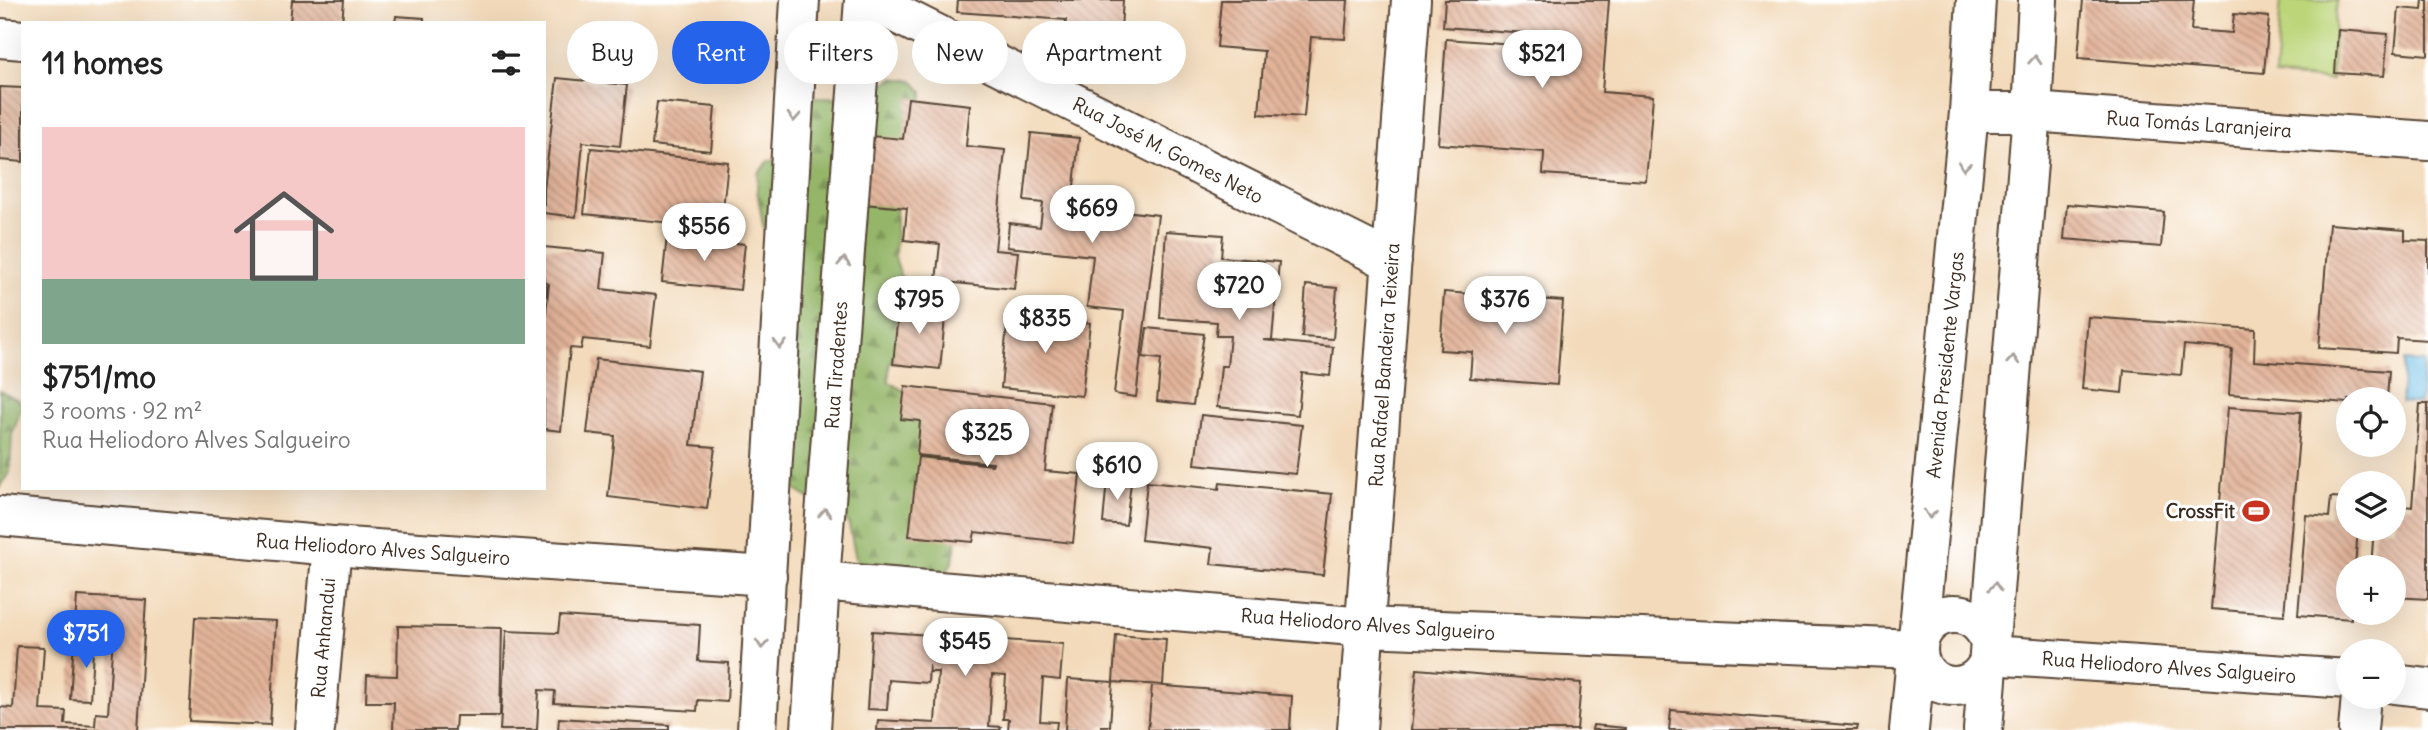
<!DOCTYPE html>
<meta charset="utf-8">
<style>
:root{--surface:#fff;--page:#f6f6f6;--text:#222;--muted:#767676;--accent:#2563eb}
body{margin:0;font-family:Delius,sans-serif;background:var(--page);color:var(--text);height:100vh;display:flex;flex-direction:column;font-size:26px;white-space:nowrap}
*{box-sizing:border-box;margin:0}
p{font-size:23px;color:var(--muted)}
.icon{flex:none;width:38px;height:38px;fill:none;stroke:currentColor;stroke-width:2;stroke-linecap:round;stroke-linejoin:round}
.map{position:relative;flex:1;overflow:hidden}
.side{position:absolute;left:21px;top:21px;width:525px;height:469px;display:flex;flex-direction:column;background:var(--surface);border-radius:0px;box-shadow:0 7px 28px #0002}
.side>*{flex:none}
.guide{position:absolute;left:567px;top:21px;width:665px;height:63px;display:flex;gap:14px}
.buttons{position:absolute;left:2336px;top:387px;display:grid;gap:14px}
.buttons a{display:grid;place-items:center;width:70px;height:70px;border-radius:50%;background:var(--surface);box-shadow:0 7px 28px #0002;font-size:35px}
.price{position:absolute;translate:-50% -60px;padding:0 16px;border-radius:24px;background:#fff;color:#222;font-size:23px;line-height:46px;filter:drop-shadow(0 2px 4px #0008)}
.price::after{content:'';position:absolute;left:50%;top:42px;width:21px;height:16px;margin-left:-10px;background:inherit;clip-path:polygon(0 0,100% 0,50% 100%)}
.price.on{background:var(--accent);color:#fff}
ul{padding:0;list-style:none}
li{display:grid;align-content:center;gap:14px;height:371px;padding:0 21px}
li span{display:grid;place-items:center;height:217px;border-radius:0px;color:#555}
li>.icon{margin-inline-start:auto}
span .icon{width:126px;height:126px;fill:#fffc;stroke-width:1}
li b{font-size:30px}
h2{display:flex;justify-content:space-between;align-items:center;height:84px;padding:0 21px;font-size:30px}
.chip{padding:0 24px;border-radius:32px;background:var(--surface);box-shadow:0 7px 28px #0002;font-size:24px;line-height:63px}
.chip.on{background:var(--accent);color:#fff}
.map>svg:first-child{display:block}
.green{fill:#bcd579;stroke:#7c804c;stroke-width:2}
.forest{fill:url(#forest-firs);stroke:#687044;stroke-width:2}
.water{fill:#69bde5;stroke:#527482;stroke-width:2}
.building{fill:url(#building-back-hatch)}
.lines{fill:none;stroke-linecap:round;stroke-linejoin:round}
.minor-casing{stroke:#574435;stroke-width:42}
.secondary-casing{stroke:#574435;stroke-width:42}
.minor{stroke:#fff;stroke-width:38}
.secondary{stroke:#fff;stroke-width:38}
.oneway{stroke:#a79f9a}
.labels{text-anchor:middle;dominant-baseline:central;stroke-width:6;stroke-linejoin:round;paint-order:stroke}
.street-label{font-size:19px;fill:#3b2a1e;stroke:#fff}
.poi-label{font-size:19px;font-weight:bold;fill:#3b2a1e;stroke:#fff;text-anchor:end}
</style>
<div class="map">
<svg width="2428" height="730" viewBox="0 0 2428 730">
<defs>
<pattern id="forest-firs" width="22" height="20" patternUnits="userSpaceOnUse" patternTransform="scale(1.75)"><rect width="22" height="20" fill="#95b669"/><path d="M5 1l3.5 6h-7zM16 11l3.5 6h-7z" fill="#7b9456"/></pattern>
<pattern id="building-back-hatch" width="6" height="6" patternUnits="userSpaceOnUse" patternTransform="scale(1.75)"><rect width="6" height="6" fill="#e2b399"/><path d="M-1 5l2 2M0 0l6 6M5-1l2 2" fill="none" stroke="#b8927c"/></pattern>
</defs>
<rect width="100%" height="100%" fill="#fff"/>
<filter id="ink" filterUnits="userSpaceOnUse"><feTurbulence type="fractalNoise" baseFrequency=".0143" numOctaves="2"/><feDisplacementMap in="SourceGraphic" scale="14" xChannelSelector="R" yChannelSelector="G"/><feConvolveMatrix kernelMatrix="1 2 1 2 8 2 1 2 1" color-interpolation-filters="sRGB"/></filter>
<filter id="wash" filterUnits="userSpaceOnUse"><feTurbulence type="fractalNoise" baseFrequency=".00686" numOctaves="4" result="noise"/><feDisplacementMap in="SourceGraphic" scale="28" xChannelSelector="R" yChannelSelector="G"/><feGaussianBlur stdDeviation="1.57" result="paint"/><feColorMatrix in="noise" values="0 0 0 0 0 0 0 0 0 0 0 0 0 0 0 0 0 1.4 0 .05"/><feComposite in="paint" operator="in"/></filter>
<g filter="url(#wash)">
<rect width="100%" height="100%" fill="#f3daba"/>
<path class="green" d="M 2281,0 L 2337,0 L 2331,80 L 2275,76 Z"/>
<path class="forest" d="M 893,78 L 912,80 L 923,92 L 922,109 L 897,184 L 895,257 L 900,275 L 919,304 L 921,322 L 889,365 L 889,382 L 904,391 L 915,405 L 941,472 L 946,508 L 956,543 L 953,561 L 944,576 L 864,574 L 856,559 L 849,525 L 839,509 L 807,497 L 792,488 L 780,475 L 780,273 L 763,225 L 757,190 L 758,173 L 769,161 L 785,155 L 801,107 L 815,97 L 864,98 Z
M 0,390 L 23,403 L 12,435 L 10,471 L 0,487 Z"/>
<path class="water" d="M 2404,361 L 2424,362 L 2420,404 L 2401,402 Z"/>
<g id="blocks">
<path class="building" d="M 292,0 L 344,0 L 342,23 L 290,23 Z
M 958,0 L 1123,0 L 1119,56 L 1063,53 L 1066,20 L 957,12 Z
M 1221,0 L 1348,0 L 1345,39 L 1311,37 L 1304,117 L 1259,114 L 1264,51 L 1217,47 Z
M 1445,0 L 1609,0 L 1602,92 L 1653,96 L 1646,181 L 1543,174 L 1544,152 L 1438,144 L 1446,39 L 1553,47 L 1554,35 L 1443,27 Z
M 2083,0 L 2194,0 L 2191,30 L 2232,33 L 2234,14 L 2269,17 L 2264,73 L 2078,58 Z
M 2423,0 L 2428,0 L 2428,55 L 2395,52 L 2399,8 L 2422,10 Z
M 396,16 L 424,18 L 424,23 L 395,23 Z
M 2338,30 L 2388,34 L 2384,76 L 2335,73 Z
M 557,78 L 627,85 L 620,146 L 583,142 L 576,217 L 544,213 L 544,190 Z
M 0,87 L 23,88 L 23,162 L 0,160 Z
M 908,98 L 970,105 L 966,146 L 1005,150 L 995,250 L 1018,252 L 1014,289 L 936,281 L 940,244 L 904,240 L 907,208 L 863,204 L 871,136 L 903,139 Z
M 657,102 L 715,107 L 711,151 L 652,145 Z
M 1031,133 L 1079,138 L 1072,205 L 1158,215 L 1136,397 L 1114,394 L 1124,311 L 1087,307 L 1093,256 L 1007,247 L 1009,223 L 1040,227 L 1043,203 L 1024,201 Z
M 591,148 L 728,162 L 721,228 L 584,214 Z
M 2067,204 L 2164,212 L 2161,247 L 2064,239 Z
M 2329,224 L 2405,230 L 2405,240 L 2428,241 L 2428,340 L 2397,338 L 2396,353 L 2319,348 Z
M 1166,231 L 1223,235 L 1221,257 L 1279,262 L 1272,340 L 1263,340 L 1333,347 L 1330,376 L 1302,373 L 1298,415 L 1217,407 L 1221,366 L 1227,366 L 1230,336 L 1216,336 L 1217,322 L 1160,318 Z
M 667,236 L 745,244 L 740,290 L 662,282 Z
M 544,247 L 605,253 L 601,289 L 656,295 L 650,346 L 583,339 L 581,349 L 570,348 L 561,431 L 544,429 L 544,332 L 549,284 L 547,283 L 546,296 L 544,296 Z
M 1306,285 L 1337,288 L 1333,339 L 1302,337 Z
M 1444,292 L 1563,301 L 1557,385 L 1470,378 L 1472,352 L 1440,350 Z
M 899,303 L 946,308 L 940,369 L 893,364 Z
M 1008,314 L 1090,323 L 1082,396 L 1001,388 Z
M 2088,317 L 2255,329 L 2254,361 L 2389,371 L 2387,399 L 2348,399 L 2348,403 L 2229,394 L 2232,349 L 2184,345 L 2181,375 L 2124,370 L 2122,393 L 2082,389 Z
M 1147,328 L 1204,334 L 1193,405 L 1157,401 L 1161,359 L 1143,357 Z
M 596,359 L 700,371 L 691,445 L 715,447 L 707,509 L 608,497 L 615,436 L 587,433 Z
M 905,386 L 1052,403 L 1045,471 L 1080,474 L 1073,543 L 975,532 L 973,542 L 909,536 L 918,457 L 992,465 L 993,463 L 917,455 L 920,421 L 901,419 Z
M 2420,404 L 2428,404 L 2428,599 L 2394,597 L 2394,567 L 2371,567 L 2374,528 L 2394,528 L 2394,505 L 2412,507 Z
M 2228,407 L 2301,412 L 2284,615 L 2211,609 Z
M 1201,415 L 1302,425 L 1296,474 L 1195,464 Z
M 1107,479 L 1131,482 L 1126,525 L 1103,523 Z
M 1147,482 L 1219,489 L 1220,483 L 1332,494 L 1323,575 L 1211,564 L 1213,548 L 1141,540 Z
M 2331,497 L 2348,498 L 2348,528 L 2358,528 L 2355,567 L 2348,567 L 2348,612 L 2351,612 L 2351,619 L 2298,615 L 2306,515 L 2329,517 Z
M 77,596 L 146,600 L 138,730 L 0,730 L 0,707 L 13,708 L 17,646 L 44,647 L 40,710 L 66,711 L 65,724 L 95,726 L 96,713 L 108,714 L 113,634 L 94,633 L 90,700 L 70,699 Z
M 560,616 L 700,625 L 698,661 L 729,663 L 727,702 L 698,700 L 697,711 L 554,703 L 555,691 L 539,690 L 537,730 L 500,730 L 506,631 L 558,633 Z
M 195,617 L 276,621 L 270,725 L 189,721 Z
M 398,626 L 502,628 L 500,716 L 456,716 L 455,730 L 393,730 L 394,702 L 366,702 L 367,675 L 397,676 Z
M 872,631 L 1063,644 L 1060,680 L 1043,678 L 1040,721 L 1057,722 L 1056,730 L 1008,730 L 1009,719 L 1003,719 L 1006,676 L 992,675 L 989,726 L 1001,727 L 1000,730 L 877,730 L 878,720 L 935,723 L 938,672 L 930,672 L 929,665 L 928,683 L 889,680 L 887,710 L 867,709 Z
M 1116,635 L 1166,639 L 1163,685 L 1113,682 Z
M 1417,669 L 1581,683 L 1577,730 L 1411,730 Z
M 1068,679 L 1113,682 L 1110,726 L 1101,726 L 1101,730 L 1065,730 Z
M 1152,685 L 1292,696 L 1290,730 L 1148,730 Z
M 1671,710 L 1858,726 L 1857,730 L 1669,730 Z
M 559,718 L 669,725 L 669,730 L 558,730 Z
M 1593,725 L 1625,728 L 1625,730 L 1592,730 Z"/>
</g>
</g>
<g filter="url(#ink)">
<use href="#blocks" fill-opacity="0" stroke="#574435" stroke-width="2"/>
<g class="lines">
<defs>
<path id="minor" d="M 869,0 L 1392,262
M 0,38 L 23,40
M 1969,112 L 2032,112 L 2428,141
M 315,730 L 332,546
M 1357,730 L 1411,0
M 2358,730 L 2361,696"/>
<path id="secondary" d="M 0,516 L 332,546 L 767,576
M 820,581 L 1365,627 L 1917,649
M1918 650a36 36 0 1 1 72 0a36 36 0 1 1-72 0Z
M 1990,655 L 2348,679
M 2394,684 L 2428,688
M 757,730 L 800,0
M 811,730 L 820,581 L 864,0
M 1909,730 L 1969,112 L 1976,0
M 1983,730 L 2032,112 L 2038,0"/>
</defs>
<use href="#minor" class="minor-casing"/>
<use href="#secondary" class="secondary-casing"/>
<use href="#minor" class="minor"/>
<use href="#secondary" class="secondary"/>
</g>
<defs><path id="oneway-chevron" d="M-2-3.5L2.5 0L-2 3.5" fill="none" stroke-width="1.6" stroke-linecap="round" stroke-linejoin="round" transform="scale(1.75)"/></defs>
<g class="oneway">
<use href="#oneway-chevron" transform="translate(2035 60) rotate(-87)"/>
<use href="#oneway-chevron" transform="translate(794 117) rotate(93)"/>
<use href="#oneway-chevron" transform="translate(1964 166) rotate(96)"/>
<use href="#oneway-chevron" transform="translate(844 262) rotate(-86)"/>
<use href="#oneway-chevron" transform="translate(780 344) rotate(93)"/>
<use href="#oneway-chevron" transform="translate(2013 360) rotate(-86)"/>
<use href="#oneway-chevron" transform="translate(825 513) rotate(-86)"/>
<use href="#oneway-chevron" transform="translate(1930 514) rotate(96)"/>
<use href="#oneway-chevron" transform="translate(1995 587) rotate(-86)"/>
<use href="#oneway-chevron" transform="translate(762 644) rotate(94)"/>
</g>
</g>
<defs>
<symbol id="stadium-bare" viewBox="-9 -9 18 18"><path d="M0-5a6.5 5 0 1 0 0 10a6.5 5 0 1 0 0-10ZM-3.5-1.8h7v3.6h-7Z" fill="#c8321e" stroke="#fff" stroke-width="2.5" paint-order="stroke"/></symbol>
</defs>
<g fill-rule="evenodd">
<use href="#stadium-bare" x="2237" y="492" width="38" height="38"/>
</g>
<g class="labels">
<g class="street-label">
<text transform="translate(2199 124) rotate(4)">Rua Tomás Laranjeira</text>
<text transform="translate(1168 150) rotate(27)">Rua José M. Gomes Neto</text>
<text transform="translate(836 365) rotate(-86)">Rua Tiradentes</text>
<text transform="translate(1384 365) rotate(-86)">Rua Rafael Bandeira Teixeira</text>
<text transform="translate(1945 365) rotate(-84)">Avenida Presidente Vargas</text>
<text transform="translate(383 549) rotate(4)">Rua Heliodoro Alves Salgueiro</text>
<text transform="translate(1368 624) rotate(4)">Rua Heliodoro Alves Salgueiro</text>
<text transform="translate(323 638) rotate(-85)">Rua Anhandui</text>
<text transform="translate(2169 667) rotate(4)">Rua Heliodoro Alves Salgueiro</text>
</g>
<g class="poi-label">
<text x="2235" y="511">CrossFit</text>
</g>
</g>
</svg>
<div class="buttons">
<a><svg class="icon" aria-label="locate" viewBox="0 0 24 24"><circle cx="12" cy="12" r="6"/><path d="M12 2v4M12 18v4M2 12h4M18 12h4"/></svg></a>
<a><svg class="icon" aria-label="layers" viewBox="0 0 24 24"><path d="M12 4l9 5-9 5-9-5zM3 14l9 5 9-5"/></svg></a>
<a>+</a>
<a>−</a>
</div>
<b class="price" style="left:1542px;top:90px">$521</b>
<b class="price" style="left:1092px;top:245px">$669</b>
<b class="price" style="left:704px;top:263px">$556</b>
<b class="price" style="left:1239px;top:322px">$720</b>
<b class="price" style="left:919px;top:336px">$795</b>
<b class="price" style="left:1505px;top:336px">$376</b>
<b class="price" style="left:1045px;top:355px">$835</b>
<b class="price" style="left:987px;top:469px">$325</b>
<b class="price" style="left:1117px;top:502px">$610</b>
<b class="price on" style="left:86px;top:670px">$751</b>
<b class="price" style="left:965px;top:678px">$545</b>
<div class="guide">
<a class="chip">Buy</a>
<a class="chip on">Rent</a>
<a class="chip">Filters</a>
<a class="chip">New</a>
<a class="chip">Apartment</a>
</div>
<section class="side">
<h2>11 homes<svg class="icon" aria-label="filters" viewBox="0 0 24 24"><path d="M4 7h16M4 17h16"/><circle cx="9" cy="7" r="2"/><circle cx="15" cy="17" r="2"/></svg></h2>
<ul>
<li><span style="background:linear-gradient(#f6c9c9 70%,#7fa58c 0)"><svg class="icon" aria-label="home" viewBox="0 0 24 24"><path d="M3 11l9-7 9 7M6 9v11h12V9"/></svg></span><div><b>$751/mo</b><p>3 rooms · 92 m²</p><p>Rua Heliodoro Alves Salgueiro</p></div></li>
</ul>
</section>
</div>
